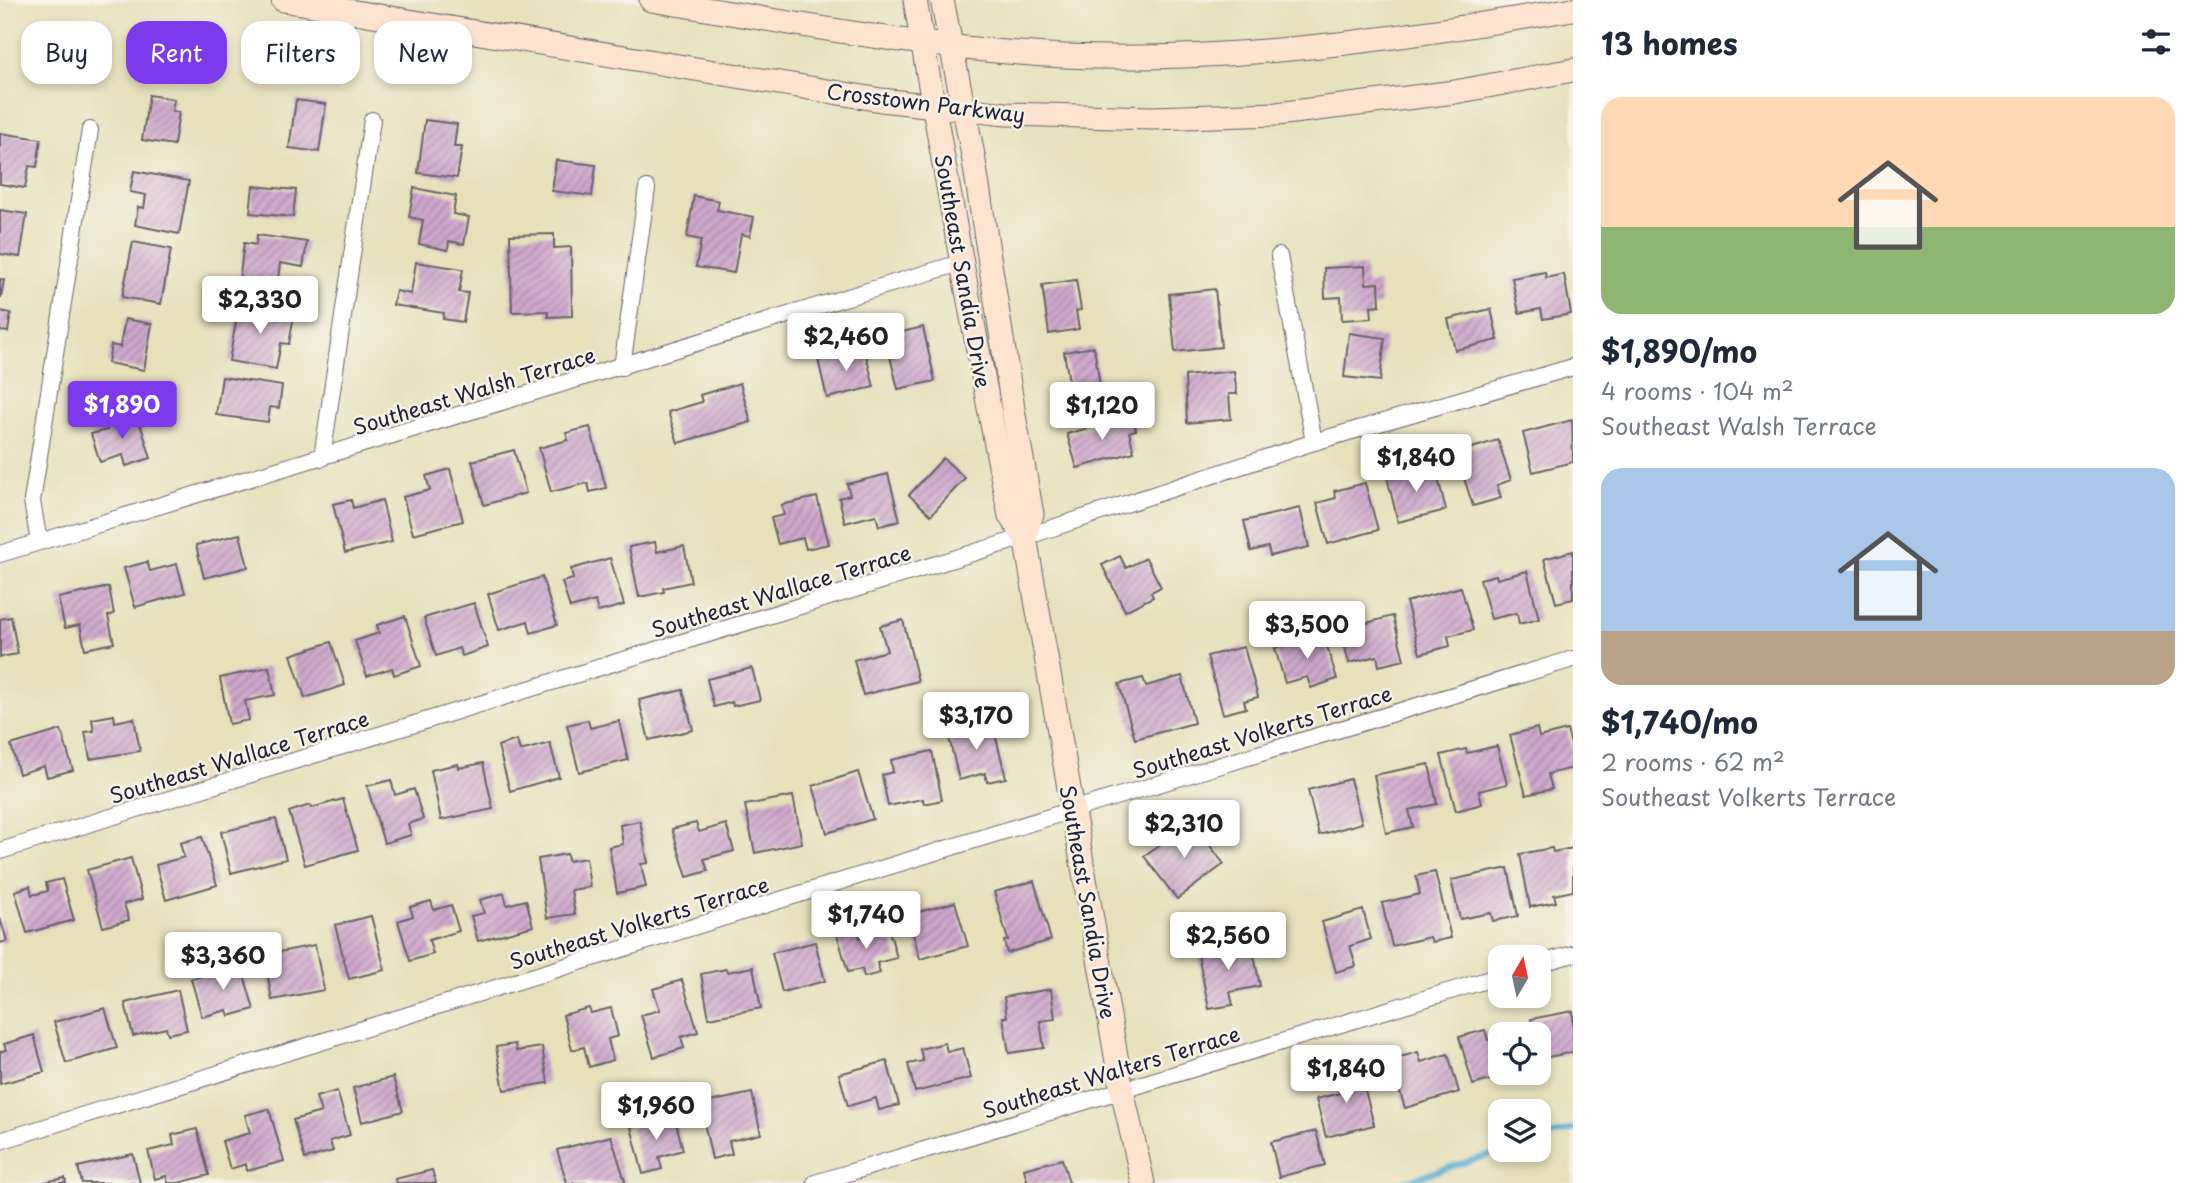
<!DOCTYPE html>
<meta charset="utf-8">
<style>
:root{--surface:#fff;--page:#f6f6f7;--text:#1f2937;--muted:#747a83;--accent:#7c3aed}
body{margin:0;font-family:"Playpen Sans",sans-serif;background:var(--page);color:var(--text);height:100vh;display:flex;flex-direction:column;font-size:26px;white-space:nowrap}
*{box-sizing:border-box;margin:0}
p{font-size:23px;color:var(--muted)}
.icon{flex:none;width:38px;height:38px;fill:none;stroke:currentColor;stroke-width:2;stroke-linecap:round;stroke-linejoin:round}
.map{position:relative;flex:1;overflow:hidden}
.side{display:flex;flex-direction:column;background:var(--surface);width:630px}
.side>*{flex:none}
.guide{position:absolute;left:21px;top:21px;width:665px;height:63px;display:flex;gap:14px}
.needle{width:46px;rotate:9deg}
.fabs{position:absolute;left:1488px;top:945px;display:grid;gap:14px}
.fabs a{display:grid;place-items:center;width:63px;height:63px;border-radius:14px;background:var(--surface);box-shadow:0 4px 10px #0003;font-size:35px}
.price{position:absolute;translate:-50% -60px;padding:0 16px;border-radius:7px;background:#fff;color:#222;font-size:23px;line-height:46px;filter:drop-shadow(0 2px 4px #0008)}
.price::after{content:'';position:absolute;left:50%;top:42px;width:21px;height:16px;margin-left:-10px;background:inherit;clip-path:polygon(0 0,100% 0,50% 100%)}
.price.active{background:var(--accent);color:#fff}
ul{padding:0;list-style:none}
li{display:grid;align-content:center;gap:14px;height:371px;padding:0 28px}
li span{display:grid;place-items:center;height:217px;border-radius:21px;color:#555}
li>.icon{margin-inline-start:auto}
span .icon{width:126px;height:126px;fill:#fffc;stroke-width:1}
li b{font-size:30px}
h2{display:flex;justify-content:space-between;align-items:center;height:84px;padding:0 28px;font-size:30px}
.pill{padding:0 24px;border-radius:21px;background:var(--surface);box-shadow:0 4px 10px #0003;font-size:24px;line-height:63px}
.pill.active{background:var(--accent);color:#fff}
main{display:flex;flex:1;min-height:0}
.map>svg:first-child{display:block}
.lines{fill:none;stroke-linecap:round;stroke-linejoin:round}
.stream{stroke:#54acd1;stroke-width:6}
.building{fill:url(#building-hatch)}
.street-casing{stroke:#676468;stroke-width:18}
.secondary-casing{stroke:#676468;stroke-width:25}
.street{stroke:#fff;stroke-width:16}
.secondary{stroke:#fde4d1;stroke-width:23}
.labels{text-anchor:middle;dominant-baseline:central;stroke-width:5;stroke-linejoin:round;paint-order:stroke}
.street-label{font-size:21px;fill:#22223b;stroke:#f7f3e8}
</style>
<main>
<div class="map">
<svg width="1573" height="1183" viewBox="0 0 1573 1183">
<defs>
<pattern id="building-hatch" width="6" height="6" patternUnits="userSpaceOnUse" patternTransform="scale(1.75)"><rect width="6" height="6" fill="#cea8cc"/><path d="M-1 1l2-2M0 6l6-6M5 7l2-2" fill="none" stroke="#a788a7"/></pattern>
</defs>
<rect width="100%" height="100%" fill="#f7f3e8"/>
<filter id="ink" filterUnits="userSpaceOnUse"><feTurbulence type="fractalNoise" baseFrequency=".0143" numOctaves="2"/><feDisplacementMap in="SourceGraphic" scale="14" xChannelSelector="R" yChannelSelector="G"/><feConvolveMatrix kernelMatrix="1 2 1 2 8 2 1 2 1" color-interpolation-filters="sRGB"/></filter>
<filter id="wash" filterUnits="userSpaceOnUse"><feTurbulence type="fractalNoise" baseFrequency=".00686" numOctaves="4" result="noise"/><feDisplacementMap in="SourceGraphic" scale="28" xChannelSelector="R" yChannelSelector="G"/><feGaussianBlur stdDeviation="1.57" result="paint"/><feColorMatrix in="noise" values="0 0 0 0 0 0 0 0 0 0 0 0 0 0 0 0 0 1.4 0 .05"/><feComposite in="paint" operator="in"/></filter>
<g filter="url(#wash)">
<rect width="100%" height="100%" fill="#e7e0bb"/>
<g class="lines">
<path class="stream" d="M 1538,1140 L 1573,1129
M 1399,1183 L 1505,1150"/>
</g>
<g id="blocks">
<path class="building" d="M 149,95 L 174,99 L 172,111 L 179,112 L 174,145 L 142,140 Z
M 296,100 L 326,104 L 319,152 L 289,148 Z
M 425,120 L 457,124 L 454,147 L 462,147 L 457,178 L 418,173 Z
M 0,133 L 41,139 L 37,167 L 29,166 L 25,188 L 0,184 Z
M 556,160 L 596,165 L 592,196 L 552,191 Z
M 134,171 L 189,181 L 179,234 L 135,225 L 138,207 L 144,208 L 146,195 L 130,192 Z
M 253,186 L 296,190 L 293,217 L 250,213 Z
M 414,188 L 456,196 L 453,214 L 469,217 L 464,244 L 449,241 L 448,250 L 419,244 L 423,220 L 409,217 Z
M 694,196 L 719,201 L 717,210 L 754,217 L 750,236 L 741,234 L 734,273 L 696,267 L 701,240 L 687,237 Z
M 0,210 L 27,214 L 20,257 L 0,254 Z
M 554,234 L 554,248 L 571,247 L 572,316 L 548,317 L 548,311 L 512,312 L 510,235 Z
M 257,235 L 307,242 L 303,267 L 280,263 L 276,296 L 238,290 L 244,243 L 256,245 Z
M 133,242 L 171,249 L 161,304 L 122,297 Z
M 416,262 L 463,269 L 459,292 L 468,293 L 463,322 L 443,319 L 444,313 L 393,305 L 396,291 L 411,294 Z
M 1365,266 L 1366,284 L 1379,283 L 1380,305 L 1371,306 L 1372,318 L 1342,320 L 1341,297 L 1325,298 L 1324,268 Z
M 1545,272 L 1546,278 L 1564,274 L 1571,314 L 1543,319 L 1541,309 L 1519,313 L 1512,278 Z
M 0,279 L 4,280 L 1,297 L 0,297 Z
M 1076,280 L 1081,310 L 1076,311 L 1079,329 L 1049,334 L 1042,285 Z
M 1215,289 L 1221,347 L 1175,352 L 1169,294 Z
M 239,305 L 294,315 L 289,344 L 281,343 L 276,369 L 229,361 Z
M 1491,309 L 1498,340 L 1455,350 L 1448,319 Z
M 0,311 L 11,313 L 8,332 L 0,331 Z
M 125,319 L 152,324 L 144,370 L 108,363 L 111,345 L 120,347 Z
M 923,327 L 935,381 L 898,389 L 885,336 Z
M 1349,333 L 1385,338 L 1380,381 L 1344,377 Z
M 864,347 L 874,387 L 827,398 L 818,359 Z
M 1094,347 L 1102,399 L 1073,404 L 1064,352 Z
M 1234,371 L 1237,394 L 1229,394 L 1231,419 L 1187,423 L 1185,376 Z
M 222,377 L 282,386 L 279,408 L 270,407 L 268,422 L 216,415 Z
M 740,383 L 751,422 L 678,443 L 668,412 L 702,402 L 700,395 Z
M 137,414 L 151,458 L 126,466 L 123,455 L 100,462 L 91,434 L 107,430 L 106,424 Z
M 1133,416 L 1136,430 L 1129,432 L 1134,452 L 1077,468 L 1067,434 Z
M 1572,420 L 1573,462 L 1533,472 L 1523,433 Z
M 590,427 L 606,488 L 590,492 L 588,483 L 551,492 L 539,448 L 568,440 L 566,433 Z
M 1498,440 L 1511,480 L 1497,485 L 1501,498 L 1473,506 L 1456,453 Z
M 514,450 L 526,493 L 484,505 L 472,461 Z
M 943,458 L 965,478 L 931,515 L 909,495 Z
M 1435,466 L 1446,510 L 1398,522 L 1387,477 Z
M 450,469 L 463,521 L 413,534 L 403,497 L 430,490 L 426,476 Z
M 888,474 L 900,521 L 879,526 L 876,515 L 845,523 L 839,498 L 850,495 L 847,484 Z
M 1365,483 L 1378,530 L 1328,544 L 1317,503 L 1336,498 L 1334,491 Z
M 817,497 L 829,544 L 806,549 L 803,538 L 778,544 L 771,518 L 784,515 L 781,505 Z
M 351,500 L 353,508 L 382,500 L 392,542 L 345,553 L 333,504 Z
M 1300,508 L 1309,547 L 1270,556 L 1268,547 L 1251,551 L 1244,521 Z
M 240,534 L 248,567 L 204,578 L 196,545 Z
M 655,542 L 657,552 L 684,546 L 691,582 L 663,588 L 664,592 L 639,597 L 629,547 Z
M 1573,551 L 1573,599 L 1556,603 L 1544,559 Z
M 1120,556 L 1126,568 L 1146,558 L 1161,587 L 1151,592 L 1153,597 L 1125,611 L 1102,565 Z
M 610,558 L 624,605 L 598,612 L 595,601 L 570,608 L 562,582 L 573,579 L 571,569 Z
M 147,562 L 150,571 L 177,564 L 185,593 L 135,607 L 124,568 Z
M 1527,571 L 1539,619 L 1519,624 L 1517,613 L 1491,619 L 1480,579 L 1496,575 L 1497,579 Z
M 542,577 L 557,625 L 531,633 L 528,621 L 499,630 L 488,594 Z
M 109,587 L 114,614 L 108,616 L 114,643 L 85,649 L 80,625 L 65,628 L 58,598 Z
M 1461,587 L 1473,630 L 1448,636 L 1450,646 L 1420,654 L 1406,602 Z
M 474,603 L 488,647 L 462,656 L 459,648 L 436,656 L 424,618 Z
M 405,616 L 421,666 L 394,675 L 392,668 L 367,676 L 355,641 L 379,633 L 377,625 Z
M 1393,616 L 1404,660 L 1379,666 L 1377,656 L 1349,663 L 1340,630 Z
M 11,617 L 18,654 L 0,657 L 0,619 Z
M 903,620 L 918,681 L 863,695 L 854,660 L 887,651 L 880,626 Z
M 1323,633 L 1337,679 L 1311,688 L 1307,677 L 1285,683 L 1275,648 Z
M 331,642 L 345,685 L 305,698 L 291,655 Z
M 1244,647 L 1258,697 L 1244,701 L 1246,708 L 1223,714 L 1207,656 Z
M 269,667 L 275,695 L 245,701 L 249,720 L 229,724 L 220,678 Z
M 752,668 L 760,700 L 733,706 L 732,702 L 714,707 L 707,679 Z
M 1182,676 L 1194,723 L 1135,739 L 1119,684 L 1143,678 L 1146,686 Z
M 683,690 L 693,730 L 649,740 L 639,700 Z
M 114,715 L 115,722 L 134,718 L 140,751 L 90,759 L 85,732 L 94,731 L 92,719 Z
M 588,720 L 590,728 L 619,721 L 628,760 L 579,772 L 567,725 Z
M 973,722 L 975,731 L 993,726 L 1006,778 L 987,782 L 985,773 L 959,780 L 947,729 Z
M 1537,728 L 1539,737 L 1567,730 L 1573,752 L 1573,768 L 1548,774 L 1552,789 L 1526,795 L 1510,735 Z
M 61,730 L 73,770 L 47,777 L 44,766 L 19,774 L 11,745 Z
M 517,740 L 520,751 L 550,743 L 559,777 L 510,791 L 498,746 Z
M 1497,746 L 1507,784 L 1479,791 L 1482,804 L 1456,811 L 1441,755 L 1466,749 L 1467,753 Z
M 932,751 L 942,800 L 924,804 L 923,799 L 888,806 L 882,775 L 893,772 L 891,760 Z
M 483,763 L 493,809 L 441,820 L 431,770 L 458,764 L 459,768 Z
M 1429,764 L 1437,804 L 1409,810 L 1413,827 L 1386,833 L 1374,775 Z
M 858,772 L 873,819 L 827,833 L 813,786 Z
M 1350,779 L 1362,823 L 1319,835 L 1308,790 Z
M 391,780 L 395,795 L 414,789 L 423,819 L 408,824 L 411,835 L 384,843 L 367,786 Z
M 793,796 L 802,843 L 755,853 L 745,805 Z
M 343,799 L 358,850 L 305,865 L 289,812 L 310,805 L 311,808 Z
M 276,819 L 286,859 L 231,873 L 221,832 Z
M 640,821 L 648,863 L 641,864 L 646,887 L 617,893 L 609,847 L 623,844 L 620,825 Z
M 1191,821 L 1224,864 L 1177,899 L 1144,856 Z
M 696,823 L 699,832 L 726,824 L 734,851 L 704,859 L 708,871 L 687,877 L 672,829 Z
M 202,837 L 217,885 L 166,900 L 156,865 L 184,857 L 180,843 Z
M 1552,848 L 1553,852 L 1573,848 L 1573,891 L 1554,895 L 1556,902 L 1530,907 L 1520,854 Z
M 567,854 L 568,861 L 586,858 L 590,887 L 571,890 L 575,914 L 547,918 L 538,859 Z
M 131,858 L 142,899 L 124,904 L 129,920 L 103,927 L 87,870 Z
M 1508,868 L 1518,916 L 1493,921 L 1491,913 L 1460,919 L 1451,880 Z
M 1435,872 L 1451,938 L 1432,942 L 1430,937 L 1392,946 L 1382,903 L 1420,894 L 1416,876 Z
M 62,879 L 74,920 L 27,933 L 15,891 L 30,886 L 32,895 L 48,891 L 46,883 Z
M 1034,881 L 1051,940 L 1007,953 L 1004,941 L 1008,940 L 994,892 Z
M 504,893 L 507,905 L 526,900 L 533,926 L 478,941 L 471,916 L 484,913 L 480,900 Z
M 431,901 L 434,910 L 451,905 L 459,931 L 429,940 L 433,954 L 410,961 L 398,921 L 413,916 L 410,907 Z
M 955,902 L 968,946 L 920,959 L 908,915 Z
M 1363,910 L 1371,939 L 1350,946 L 1356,966 L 1336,972 L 1322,922 Z
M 371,916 L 385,970 L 349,979 L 335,925 Z
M 0,918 L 7,941 L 0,943 Z
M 857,929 L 860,938 L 889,930 L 897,958 L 877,963 L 880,973 L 864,977 L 862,969 L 848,972 L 837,934 Z
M 1251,940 L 1260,986 L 1230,992 L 1233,1005 L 1209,1009 L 1197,950 Z
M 815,942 L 825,981 L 782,992 L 772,953 Z
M 315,945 L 324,990 L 272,1000 L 264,955 Z
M 241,965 L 254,1009 L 229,1016 L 227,1010 L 202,1017 L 191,979 Z
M 753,967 L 761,1008 L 709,1018 L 701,974 L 726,969 L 727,972 Z
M 682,980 L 698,1032 L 681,1037 L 684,1048 L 654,1057 L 641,1015 L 660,1010 L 653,989 Z
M 1051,989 L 1055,1019 L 1040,1021 L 1044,1048 L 1009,1053 L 1003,1017 L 1007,1017 L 1004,997 Z
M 178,990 L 187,1030 L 168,1034 L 166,1028 L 133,1036 L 125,1003 Z
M 105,1008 L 117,1048 L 66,1063 L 54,1022 Z
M 589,1008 L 591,1013 L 611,1008 L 618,1036 L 608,1039 L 613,1060 L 589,1067 L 584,1047 L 572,1050 L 563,1015 Z
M 1573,1011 L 1573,1052 L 1539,1059 L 1538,1034 L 1534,1034 L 1531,1019 Z
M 1485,1030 L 1488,1040 L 1500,1037 L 1500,1073 L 1514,1073 L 1473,1085 L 1459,1037 Z
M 34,1035 L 44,1072 L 0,1084 L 0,1052 L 6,1050 L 4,1044 Z
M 945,1043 L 947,1052 L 963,1048 L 971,1078 L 915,1092 L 908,1064 L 923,1061 L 920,1049 Z
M 515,1044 L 516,1051 L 542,1047 L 548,1083 L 504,1090 L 496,1047 Z
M 1418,1052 L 1421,1062 L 1448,1054 L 1459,1092 L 1405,1108 L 1390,1060 Z
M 887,1061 L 899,1105 L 879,1110 L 876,1098 L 848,1106 L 839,1074 Z
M 1359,1067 L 1374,1125 L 1326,1137 L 1316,1099 L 1340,1093 L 1335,1073 Z
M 393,1077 L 403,1111 L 362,1122 L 353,1088 Z
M 337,1091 L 350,1135 L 330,1141 L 333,1151 L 305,1159 L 293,1120 L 321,1112 L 316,1097 Z
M 752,1093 L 761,1134 L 729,1141 L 732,1154 L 712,1159 L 700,1104 Z
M 269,1109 L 284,1161 L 247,1171 L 246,1164 L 230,1169 L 222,1141 L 250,1133 L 245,1115 Z
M 674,1115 L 683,1150 L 659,1157 L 662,1169 L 643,1174 L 631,1127 Z
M 197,1129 L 209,1175 L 178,1183 L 168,1183 L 166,1176 L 155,1179 L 148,1151 L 174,1145 L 172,1135 Z
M 1316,1131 L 1325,1165 L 1279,1177 L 1271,1142 Z
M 611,1136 L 625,1181 L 617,1183 L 567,1183 L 557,1150 Z
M 133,1154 L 140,1183 L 82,1183 L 78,1167 Z
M 1062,1159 L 1069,1183 L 1028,1183 L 1024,1169 Z
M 432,1170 L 436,1183 L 396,1183 L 395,1179 Z
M 65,1178 L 66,1183 L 44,1183 L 44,1182 Z"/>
</g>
</g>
<g filter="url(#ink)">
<use href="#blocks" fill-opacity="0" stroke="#676468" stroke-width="2"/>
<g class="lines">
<defs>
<path id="street" d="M 1279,256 L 1314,442
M 622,367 L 647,188
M 322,458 L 372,120
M 39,542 L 32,501 L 90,130
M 0,554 L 960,263
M 0,851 L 1025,537 L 1314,442 L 1573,367
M 1538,964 L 1573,954
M 0,1141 L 1072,810 L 1573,659
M 815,1183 L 1500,976"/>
<path id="secondary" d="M 283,0 L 881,100 L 1006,114 L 1152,118 L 1277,114 L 1455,92 L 1573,70
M 651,0 C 788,22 925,49 1064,56 C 1236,63 1404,38 1573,9
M 915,0 C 945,172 976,345 1010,516 L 1025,537
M 942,0 L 973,155 L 1014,415 L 1032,514 L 1025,537 L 1122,1090 L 1143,1183"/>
</defs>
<use href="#street" class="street-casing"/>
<use href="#secondary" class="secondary-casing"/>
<use href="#street" class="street"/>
<use href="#secondary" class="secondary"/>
</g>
</g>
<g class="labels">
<g class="street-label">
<text transform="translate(926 102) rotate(7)">Crosstown Parkway</text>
<text transform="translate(964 271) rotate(80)">Southeast Sandia Drive</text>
<text transform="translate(474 390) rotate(-17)">Southeast Walsh Terrace</text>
<text transform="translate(781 590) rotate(-17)">Southeast Wallace Terrace</text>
<text transform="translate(1262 731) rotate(-17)">Southeast Volkerts Terrace</text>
<text transform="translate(239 756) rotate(-17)">Southeast Wallace Terrace</text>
<text transform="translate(1089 902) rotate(80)">Southeast Sandia Drive</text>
<text transform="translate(639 922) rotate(-17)">Southeast Volkerts Terrace</text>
<text transform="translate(1111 1071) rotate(-17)">Southeast Walters Terrace</text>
</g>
</g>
</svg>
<div class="fabs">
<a><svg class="needle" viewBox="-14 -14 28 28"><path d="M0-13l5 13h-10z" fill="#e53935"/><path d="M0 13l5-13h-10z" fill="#747a83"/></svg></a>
<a><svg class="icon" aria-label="locate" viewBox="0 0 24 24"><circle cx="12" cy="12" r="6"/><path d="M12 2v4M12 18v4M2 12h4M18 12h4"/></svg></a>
<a><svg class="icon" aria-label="layers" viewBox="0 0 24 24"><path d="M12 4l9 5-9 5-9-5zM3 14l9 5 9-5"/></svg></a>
</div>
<b class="price" style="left:260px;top:336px">$2,330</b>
<b class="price" style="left:846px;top:373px">$2,460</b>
<b class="price active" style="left:122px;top:441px">$1,890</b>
<b class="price" style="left:1102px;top:442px">$1,120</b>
<b class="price" style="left:1416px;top:494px">$1,840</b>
<b class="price" style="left:1307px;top:661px">$3,500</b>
<b class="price" style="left:976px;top:752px">$3,170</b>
<b class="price" style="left:1184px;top:860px">$2,310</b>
<b class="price" style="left:866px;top:951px">$1,740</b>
<b class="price" style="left:1228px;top:972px">$2,560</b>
<b class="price" style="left:223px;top:992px">$3,360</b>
<b class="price" style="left:1346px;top:1105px">$1,840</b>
<b class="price" style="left:656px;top:1142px">$1,960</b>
<div class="guide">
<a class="pill">Buy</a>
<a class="pill active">Rent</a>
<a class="pill">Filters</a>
<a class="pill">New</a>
</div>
</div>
<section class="side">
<h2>13 homes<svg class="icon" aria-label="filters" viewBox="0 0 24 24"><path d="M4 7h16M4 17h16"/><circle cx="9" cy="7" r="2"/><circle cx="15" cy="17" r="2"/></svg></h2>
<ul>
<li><span style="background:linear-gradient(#ffd9b3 60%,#8fb573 0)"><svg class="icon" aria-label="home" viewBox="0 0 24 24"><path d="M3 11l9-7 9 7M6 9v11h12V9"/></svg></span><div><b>$1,890/mo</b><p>4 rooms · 104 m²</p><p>Southeast Walsh Terrace</p></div></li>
<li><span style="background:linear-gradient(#a9c7e8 75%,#b9a48a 0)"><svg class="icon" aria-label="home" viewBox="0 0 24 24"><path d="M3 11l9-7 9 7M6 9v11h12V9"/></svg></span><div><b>$1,740/mo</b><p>2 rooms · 62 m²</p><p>Southeast Volkerts Terrace</p></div></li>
</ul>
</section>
</main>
